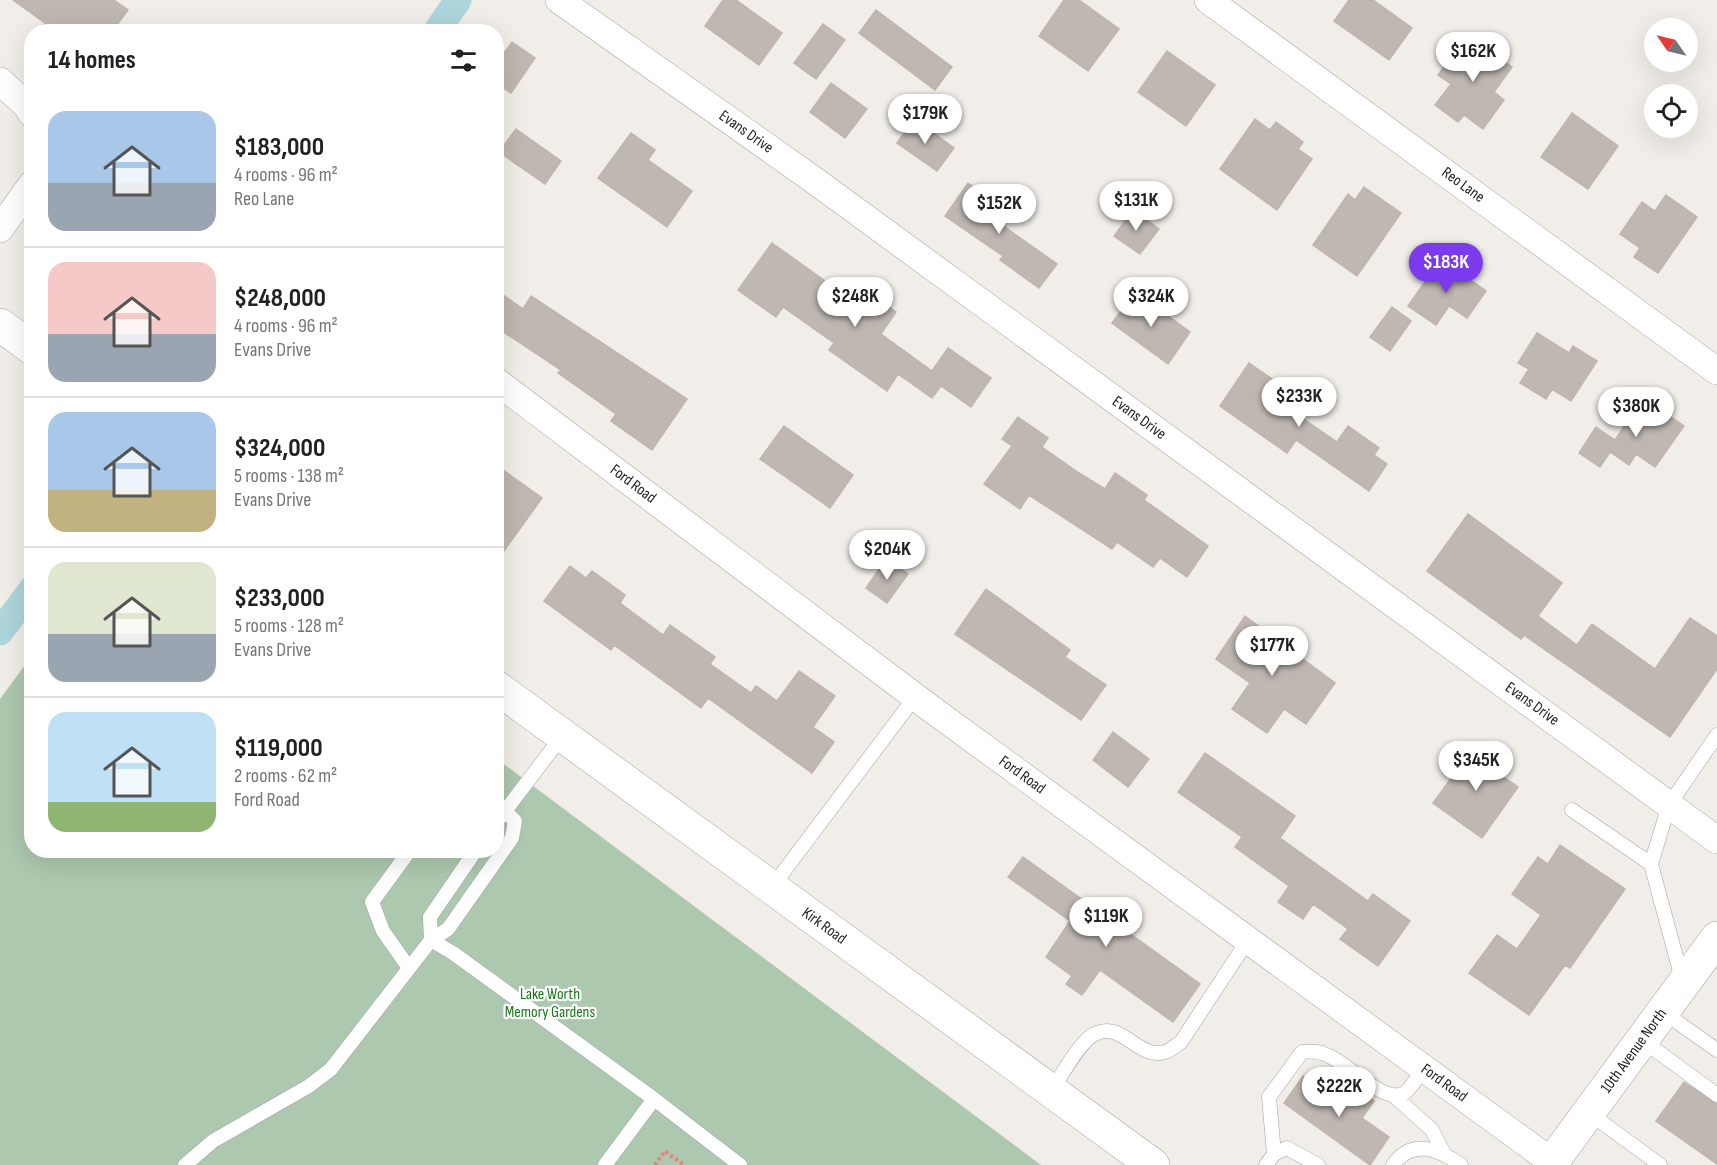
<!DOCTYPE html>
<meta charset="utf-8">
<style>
:root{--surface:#fff;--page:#f6f6f6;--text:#202124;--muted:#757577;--line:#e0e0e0;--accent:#7c3aed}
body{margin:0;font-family:"Sofia Sans Condensed",sans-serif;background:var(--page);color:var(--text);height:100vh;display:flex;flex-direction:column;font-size:22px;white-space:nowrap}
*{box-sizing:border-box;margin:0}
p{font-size:20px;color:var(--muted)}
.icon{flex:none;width:33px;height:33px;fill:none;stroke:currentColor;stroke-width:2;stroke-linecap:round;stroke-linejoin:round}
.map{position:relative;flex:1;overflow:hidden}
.panel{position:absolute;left:24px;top:24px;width:480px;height:834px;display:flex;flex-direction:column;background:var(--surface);border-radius:24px;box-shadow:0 6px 24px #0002}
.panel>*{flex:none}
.needle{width:39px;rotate:304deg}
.buttons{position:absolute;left:1644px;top:18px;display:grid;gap:12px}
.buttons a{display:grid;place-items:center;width:54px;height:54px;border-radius:50%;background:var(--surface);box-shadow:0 6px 24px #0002;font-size:30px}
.price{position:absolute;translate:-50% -51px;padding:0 14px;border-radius:21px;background:#fff;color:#222;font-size:20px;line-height:39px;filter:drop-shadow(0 2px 3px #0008)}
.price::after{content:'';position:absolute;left:50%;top:36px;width:18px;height:14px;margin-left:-9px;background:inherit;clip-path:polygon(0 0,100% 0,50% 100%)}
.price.current{background:var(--accent);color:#fff}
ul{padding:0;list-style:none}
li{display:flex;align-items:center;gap:18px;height:150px;padding:0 24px}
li+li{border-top:2px solid var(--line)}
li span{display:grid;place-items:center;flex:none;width:168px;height:120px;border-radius:18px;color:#555}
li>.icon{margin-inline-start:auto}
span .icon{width:72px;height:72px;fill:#fffc;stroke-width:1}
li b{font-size:26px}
h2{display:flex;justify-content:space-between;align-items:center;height:72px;padding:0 24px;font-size:26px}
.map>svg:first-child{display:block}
.cemetery{fill:#acc8ae}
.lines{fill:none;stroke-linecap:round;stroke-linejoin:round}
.canal{stroke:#aed5db;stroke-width:27}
.building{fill:#bfb7b2;stroke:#c2b4ad;stroke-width:1.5}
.service-casing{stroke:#a3a3a3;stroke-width:15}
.minor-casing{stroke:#a3a3a3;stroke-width:28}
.tertiary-casing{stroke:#a3a3a3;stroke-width:34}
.path{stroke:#ef7d7c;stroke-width:4;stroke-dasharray:3 3;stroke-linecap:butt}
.service{stroke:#fff;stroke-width:14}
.minor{stroke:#fff;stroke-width:27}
.tertiary{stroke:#fff;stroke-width:33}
.labels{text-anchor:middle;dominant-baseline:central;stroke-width:4.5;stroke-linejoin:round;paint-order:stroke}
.street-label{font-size:16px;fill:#222;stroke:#fff}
.park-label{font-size:16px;fill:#177a15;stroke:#fff}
</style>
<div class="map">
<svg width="1717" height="1165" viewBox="0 0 1717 1165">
<rect width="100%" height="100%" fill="#f1eee9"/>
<path class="cemetery" d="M 31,657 L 32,850 L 496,850 L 497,759 L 1041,1165 L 0,1165 L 0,699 Z"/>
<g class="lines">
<path class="canal" d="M 436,32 L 458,0
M 0,632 L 32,589"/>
</g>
<path class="building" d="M 13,0 L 114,0 L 128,10 L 112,32 L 39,32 L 45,23 Z
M 723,0 L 736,0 L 782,33 L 759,65 L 705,26 Z
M 1064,0 L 1079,0 L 1119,29 L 1088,71 L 1039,36 Z
M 1349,0 L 1373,0 L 1412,28 L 1389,60 L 1334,21 Z
M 876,10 L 952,67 L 935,90 L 859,33 Z
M 823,24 L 845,40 L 816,79 L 794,63 Z
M 1467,35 L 1512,67 L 1494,92 L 1504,100 L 1483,129 L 1464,115 L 1458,122 L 1435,105 L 1451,84 L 1438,75 Z
M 512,42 L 535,58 L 511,93 L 496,83 L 496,45 L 505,52 Z
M 1167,51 L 1215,85 L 1186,126 L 1138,92 Z
M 831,83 L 867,109 L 845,138 L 810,112 Z
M 1572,113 L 1618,146 L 1588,189 L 1541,157 Z
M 914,119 L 954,148 L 937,171 L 897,143 Z
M 1255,119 L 1270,130 L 1276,122 L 1303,142 L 1298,149 L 1312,159 L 1277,210 L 1220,169 Z
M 516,129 L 561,161 L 545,184 L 499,152 Z
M 631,133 L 655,150 L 648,160 L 692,191 L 667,227 L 598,178 Z
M 968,183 L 1010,213 L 1002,225 L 1057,264 L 1039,288 L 1000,260 L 1003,256 L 945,216 Z
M 1364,187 L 1401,213 L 1357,276 L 1313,245 L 1348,194 L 1355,200 Z
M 1666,195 L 1697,217 L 1658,273 L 1634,257 L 1640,248 L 1620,234 L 1642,202 L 1655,211 Z
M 1133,210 L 1159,229 L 1140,254 L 1114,236 Z
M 772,243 L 860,306 L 870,293 L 896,312 L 881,334 L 932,371 L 948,348 L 991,378 L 971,407 L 941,386 L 932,398 L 898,374 L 887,391 L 829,350 L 834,343 L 783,307 L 776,317 L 738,290 Z
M 1441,259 L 1486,291 L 1467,318 L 1449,306 L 1436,325 L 1408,306 Z
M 496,290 L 523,309 L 531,296 L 687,399 L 652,450 L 611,421 L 616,414 L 558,373 L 561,370 L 496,327 Z
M 1135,292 L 1190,332 L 1168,364 L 1112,323 Z
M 1392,307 L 1411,321 L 1390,351 L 1370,337 Z
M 1537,333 L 1569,353 L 1573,346 L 1597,361 L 1571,401 L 1552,389 L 1546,399 L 1520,383 L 1529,369 L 1518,363 Z
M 1249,363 L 1288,390 L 1279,402 L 1337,442 L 1348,426 L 1379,448 L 1374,455 L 1387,464 L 1369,491 L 1296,440 L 1287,453 L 1220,406 Z
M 1643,398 L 1684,426 L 1655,467 L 1636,454 L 1629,465 L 1610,452 L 1600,467 L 1579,453 L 1596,427 L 1615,440 Z
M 1018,417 L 1048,438 L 1042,447 L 1079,473 L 1105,489 L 1115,473 L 1147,495 L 1144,500 L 1208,546 L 1187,577 L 1160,558 L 1153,567 L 1117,542 L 1112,549 L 1029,495 L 1020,509 L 984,484 L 1012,446 L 1002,439 Z
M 784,426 L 853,475 L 830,508 L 760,459 Z
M 496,465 L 542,498 L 496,562 Z
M 1468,514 L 1562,583 L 1538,616 L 1577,645 L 1592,624 L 1655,669 L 1690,618 L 1717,636 L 1717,669 L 1670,737 L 1524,635 L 1521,639 L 1427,571 Z
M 886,559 L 908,574 L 887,603 L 866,588 Z
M 570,566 L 586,578 L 592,571 L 625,595 L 620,603 L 663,635 L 670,625 L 715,657 L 710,664 L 751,693 L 756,686 L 777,701 L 799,671 L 835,696 L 813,727 L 834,742 L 812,773 L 708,698 L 701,708 L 614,645 L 611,650 L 544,601 Z
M 986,589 L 1070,650 L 1065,657 L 1106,685 L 1081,720 L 955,634 Z
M 1245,616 L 1335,683 L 1306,724 L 1284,709 L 1267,733 L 1232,709 L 1250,683 L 1216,659 Z
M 1113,732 L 1149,759 L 1128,787 L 1093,760 Z
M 1476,744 L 1499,760 L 1492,769 L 1518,787 L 1482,838 L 1433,803 Z
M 1205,753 L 1295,816 L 1280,838 L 1368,901 L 1373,894 L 1410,921 L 1378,966 L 1340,939 L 1348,929 L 1313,904 L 1303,919 L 1278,902 L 1289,886 L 1235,847 L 1242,837 L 1178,792 Z
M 1560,845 L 1625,889 L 1570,968 L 1565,965 L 1529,1015 L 1469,973 L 1497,935 L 1517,949 L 1541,915 L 1512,894 L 1538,857 L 1548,864 Z
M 1023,857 L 1200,984 L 1173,1022 L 1100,970 L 1082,995 L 1066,984 L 1072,976 L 1046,957 L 1070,921 L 1008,877 Z
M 1303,1076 L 1339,1102 L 1351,1085 L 1374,1101 L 1362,1118 L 1389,1137 L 1370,1165 L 1284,1103 Z
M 1684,1082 L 1717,1104 L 1717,1164 L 1656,1121 Z"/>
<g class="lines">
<defs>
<path id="service" d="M 496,804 L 505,811 L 563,735
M 1572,810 L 1651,864
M 772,887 L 915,697
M 431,940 L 448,929 L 512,838 L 515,821 L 505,811 L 496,822
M 431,940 L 430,917 L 476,850
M 409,968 L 383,931 L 372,902 L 410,850
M 1682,979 L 1651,864 L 1669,805 L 1717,735
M 1663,1012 L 1717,1050
M 1642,1040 L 1717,1095
M 1051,1091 C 1061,1077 1081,1038 1097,1033 C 1123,1022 1139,1060 1165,1052 C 1170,1051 1176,1045 1181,1042 L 1248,940
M 1394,1096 L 1432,1130 L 1443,1152
M 654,1099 L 740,1165
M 1589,1113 L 1660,1165
M 1274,1154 L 1269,1097 L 1302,1052 C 1312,1051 1320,1051 1329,1056 C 1348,1064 1383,1103 1403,1094 C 1411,1090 1418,1075 1424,1068
M 185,1165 L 213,1141 L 309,1086 L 331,1069 L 431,940 L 453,953 L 654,1099 L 605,1165
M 1266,1165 L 1274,1154 L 1287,1148 L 1318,1165
M 1393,1165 C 1412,1138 1439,1149 1461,1165"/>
<path id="minor" d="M 559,0 L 811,178 L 1717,840
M 1208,0 L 1717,371
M 0,81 L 27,106 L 32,114
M 0,229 L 32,184
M 496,381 L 930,708 L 1552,1162"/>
<path id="tertiary" d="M 0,325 L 32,348
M 496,687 L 1153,1165
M 1550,1165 L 1717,938"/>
</defs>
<use href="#service" class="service-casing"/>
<use href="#minor" class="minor-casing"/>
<use href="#tertiary" class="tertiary-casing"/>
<path class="path" d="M 655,1165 L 665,1151 L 684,1165"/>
<use href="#service" class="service"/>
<use href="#minor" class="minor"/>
<use href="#tertiary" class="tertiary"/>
</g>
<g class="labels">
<g class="street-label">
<text transform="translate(746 132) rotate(35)">Evans Drive</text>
<text transform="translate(1463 185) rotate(36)">Reo Lane</text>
<text transform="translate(1139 418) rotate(36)">Evans Drive</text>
<text transform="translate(633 484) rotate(37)">Ford Road</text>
<text transform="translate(1532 704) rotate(36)">Evans Drive</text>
<text transform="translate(1022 775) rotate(36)">Ford Road</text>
<text transform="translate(824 926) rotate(36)">Kirk Road</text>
<text transform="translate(1634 1051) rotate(-54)">10th Avenue North</text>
<text transform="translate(1444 1083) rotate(36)">Ford Road</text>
</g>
<g class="park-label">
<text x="550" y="994">Lake Worth<tspan x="550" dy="18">Memory Gardens</tspan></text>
</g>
</g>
</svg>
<div class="buttons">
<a><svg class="needle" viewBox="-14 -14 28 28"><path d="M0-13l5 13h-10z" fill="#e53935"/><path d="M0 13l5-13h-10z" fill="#757577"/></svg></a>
<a><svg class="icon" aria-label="locate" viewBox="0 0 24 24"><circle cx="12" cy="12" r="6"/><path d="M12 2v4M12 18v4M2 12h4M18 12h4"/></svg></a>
</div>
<b class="price" style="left:1473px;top:83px">$162K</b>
<b class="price" style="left:925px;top:145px">$179K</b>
<b class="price" style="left:1136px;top:232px">$131K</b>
<b class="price" style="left:999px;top:235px">$152K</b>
<b class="price current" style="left:1446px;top:294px">$183K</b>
<b class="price" style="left:855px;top:328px">$248K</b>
<b class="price" style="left:1151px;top:328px">$324K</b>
<b class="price" style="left:1299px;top:428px">$233K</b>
<b class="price" style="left:1636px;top:438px">$380K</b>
<b class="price" style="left:887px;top:581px">$204K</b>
<b class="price" style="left:1272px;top:677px">$177K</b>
<b class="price" style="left:1476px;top:792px">$345K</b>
<b class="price" style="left:1106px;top:948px">$119K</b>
<b class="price" style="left:1339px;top:1118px">$222K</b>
<section class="panel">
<h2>14 homes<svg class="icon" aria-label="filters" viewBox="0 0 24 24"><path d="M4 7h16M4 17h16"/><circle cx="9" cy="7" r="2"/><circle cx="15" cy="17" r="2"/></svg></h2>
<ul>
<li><span style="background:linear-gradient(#a9c7e8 60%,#9aa5b1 0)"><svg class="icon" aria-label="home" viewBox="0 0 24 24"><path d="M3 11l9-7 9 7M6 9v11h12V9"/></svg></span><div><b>$183,000</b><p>4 rooms · 96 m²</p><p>Reo Lane</p></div></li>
<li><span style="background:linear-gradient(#f6c9c9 60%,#9aa5b1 0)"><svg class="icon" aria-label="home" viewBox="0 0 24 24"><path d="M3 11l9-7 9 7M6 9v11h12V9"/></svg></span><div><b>$248,000</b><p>4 rooms · 96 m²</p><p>Evans Drive</p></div></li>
<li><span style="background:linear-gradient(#a9c7e8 65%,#c2b280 0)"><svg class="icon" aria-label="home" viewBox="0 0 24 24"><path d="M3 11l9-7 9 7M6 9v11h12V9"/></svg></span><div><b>$324,000</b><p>5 rooms · 138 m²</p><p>Evans Drive</p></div></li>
<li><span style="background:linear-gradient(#dfe7d0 60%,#9aa5b1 0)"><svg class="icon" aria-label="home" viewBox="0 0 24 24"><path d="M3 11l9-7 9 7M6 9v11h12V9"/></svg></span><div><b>$233,000</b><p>5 rooms · 128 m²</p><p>Evans Drive</p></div></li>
<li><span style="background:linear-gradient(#bfe0f5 75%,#8fb573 0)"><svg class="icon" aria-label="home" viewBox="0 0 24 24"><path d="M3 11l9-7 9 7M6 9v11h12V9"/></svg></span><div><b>$119,000</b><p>2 rooms · 62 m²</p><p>Ford Road</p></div></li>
</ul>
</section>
</div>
